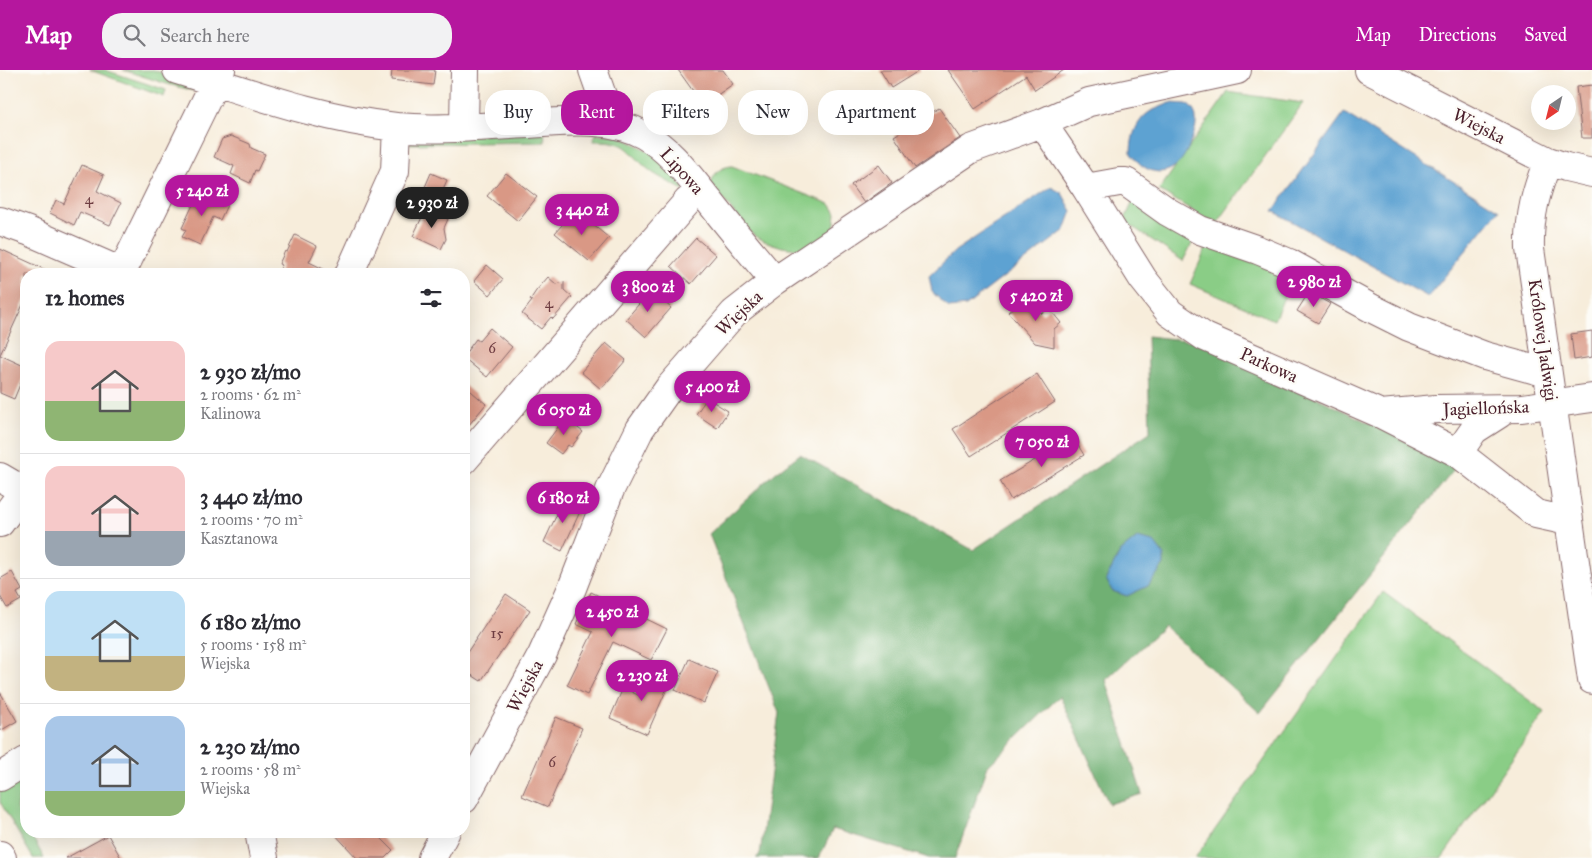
<!DOCTYPE html>
<meta charset="utf-8">
<style>
:root{--surface:#fff;--page:#f2f2f3;--text:#2b2b33;--muted:#7c7c81;--line:#e1e1e2;--accent:#b5179e}
body{margin:0;font-family:"IM FELL Great Primer",serif;background:var(--page);color:var(--text);height:100vh;display:flex;flex-direction:column;font-size:19px;white-space:nowrap}
*{box-sizing:border-box;margin:0}
p{font-size:16px;color:var(--muted)}
.icon{flex:none;width:28px;height:28px;fill:none;stroke:currentColor;stroke-width:2;stroke-linecap:round;stroke-linejoin:round}
.map{position:relative;flex:1;overflow:hidden}
.side{position:absolute;left:20px;top:198px;width:450px;height:570px;display:flex;flex-direction:column;background:var(--surface);border-radius:20px;box-shadow:0 5px 20px #0002}
.side>*{flex:none}
.hud{position:absolute;left:485px;top:20px;width:475px;height:45px;display:flex;gap:10px}
.needle{width:32px;rotate:215deg}
.tools{position:absolute;left:1531px;top:15px;display:grid;gap:10px}
.tools a{display:grid;place-items:center;width:45px;height:45px;border-radius:50%;background:var(--surface);box-shadow:0 5px 20px #0002;font-size:25px}
.price{position:absolute;translate:-50% -42px;padding:0 11px;border-radius:18px;background:var(--accent);color:#fff;font-size:16px;line-height:32px;filter:drop-shadow(0 1px 2px #0008)}
.price::after{content:'';position:absolute;left:50%;top:30px;width:15px;height:11px;margin-left:-8px;background:inherit;clip-path:polygon(0 0,100% 0,50% 100%)}
.price.selected{background:#222;color:#fff}
ul{padding:0;list-style:none}
li{display:flex;align-items:center;gap:15px;height:125px;padding:0 25px}
li+li{border-top:1px solid var(--line)}
li span{display:grid;place-items:center;flex:none;width:140px;height:100px;border-radius:15px;color:#555}
li>.icon{margin-inline-start:auto}
span .icon{width:60px;height:60px;fill:#fffc;stroke-width:1}
li b{font-size:21px}
h2{display:flex;justify-content:space-between;align-items:center;height:60px;padding:0 25px;font-size:21px}
.tag{padding:0 18px;border-radius:20px;background:var(--surface);box-shadow:0 5px 20px #0002;font-size:18px;line-height:45px}
.tag.selected{background:var(--accent);color:#fff}
header{display:flex;align-items:center;gap:30px;box-sizing:border-box;height:70px;padding:0 25px;background:var(--accent);color:#fff}
header strong{font-size:24px}
nav{display:flex;gap:28px;margin-inline-start:auto;font-size:18px}
.search{width:350px;height:45px;background:var(--page);display:flex;align-items:center;gap:12px;box-sizing:border-box;padding:0 18px;border-radius:20px;color:var(--muted);font-size:19px}
.map>svg:first-child{display:block}
.green{fill:#8acd86;stroke:#6a7658}
.forest{fill:#6fb073;stroke:#5c684f}
.water{fill:#5da2d2;stroke:#54607e}
.building{fill:#d99885}
.lines{fill:none;stroke-linecap:round;stroke-linejoin:round}
.minor-casing{stroke:#876769;stroke-width:30}
.minor{stroke:#fff;stroke-width:28}
.labels{text-anchor:middle;dominant-baseline:central;stroke-width:4.5;stroke-linejoin:round;paint-order:stroke}
.number-label{font-size:15px;fill:#6e3d42}
.street-label{font-size:18px;fill:#4a1f2b;stroke:#fdfcf7}
</style>
<header>
<strong>Map</strong>
<div class="search"><svg class="icon" aria-label="search" viewBox="0 0 24 24"><circle cx="10" cy="10" r="6"/><path d="M15 15l6 6"/></svg>Search here</div>
<nav><a>Map</a><a>Directions</a><a>Saved</a></nav>
</header>
<div class="map">
<svg width="1592" height="788" viewBox="0 0 1592 788">
<rect width="100%" height="100%" fill="#fdfcf7"/>
<filter id="ink" filterUnits="userSpaceOnUse"><feTurbulence type="fractalNoise" baseFrequency=".02" numOctaves="2"/><feDisplacementMap in="SourceGraphic" scale="10" xChannelSelector="R" yChannelSelector="G"/><feConvolveMatrix kernelMatrix="1 2 1 2 8 2 1 2 1" color-interpolation-filters="sRGB"/></filter>
<filter id="wash" filterUnits="userSpaceOnUse"><feTurbulence type="fractalNoise" baseFrequency=".0096" numOctaves="4" result="noise"/><feDisplacementMap in="SourceGraphic" scale="20" xChannelSelector="R" yChannelSelector="G"/><feGaussianBlur stdDeviation="1.12" result="paint"/><feColorMatrix in="noise" values="0 0 0 0 0 0 0 0 0 0 0 0 0 0 0 0 0 1.4 0 .05"/><feComposite in="paint" operator="in"/></filter>
<g filter="url(#wash)">
<rect width="100%" height="100%" fill="#f7eddb"/>
<path class="green" d="M 90,0 L 105,0 L 166,20 L 164,27 Z
M 123,0 L 153,0 L 192,13 L 195,21 L 167,14 Z
M 1228,22 L 1303,33 L 1216,155 L 1159,120 Z
M 544,61 L 545,72 L 404,74 L 406,70 Z
M 596,64 L 617,65 L 661,87 L 687,122 C 676,116 664,110 653,103 C 626,83 633,70 593,71 Z
M 732,96 L 830,134 L 836,143 L 834,162 L 811,177 L 796,179 L 782,177 L 764,171 L 749,162 L 711,114 C 714,103 720,97 732,96 Z
M 1137,123 L 1199,160 L 1183,191 L 1124,151 Z
M 1210,169 L 1294,205 L 1274,250 L 1190,214 Z
M 1383,522 L 1545,642 L 1442,788 L 1195,788 Z
M 13,708 L 21,719 L 16,738 L 26,756 L 26,761 L 29,761 L 44,788 L 33,788 L 0,732 L 0,715 Z"/>
<path class="forest" d="M 1147,266 L 1203,272 L 1457,396 L 1260,643 L 1164,556 L 1106,610 L 1142,724 L 1109,734 L 1060,626 L 988,696 L 955,788 L 929,788 L 833,759 L 819,788 L 756,788 L 760,784 L 779,643 L 709,464 L 774,404 L 800,384 L 973,480 L 1150,362 Z"/>
<path class="water" d="M 1170,33 L 1187,34 C 1192,38 1196,42 1196,50 C 1197,57 1192,69 1189,76 C 1182,95 1165,110 1144,97 C 1139,94 1135,88 1131,84 C 1131,67 1136,50 1151,41 C 1157,38 1164,36 1170,33 Z
M 1344,43 L 1499,140 L 1428,227 L 1273,141 Z
M 1051,117 L 1062,123 L 1072,141 L 1065,160 L 966,236 L 949,238 L 932,222 L 929,206 L 955,181 Z
M 1137,468 L 1154,472 L 1164,485 L 1164,495 L 1148,516 L 1127,526 L 1112,521 L 1106,509 L 1120,482 Z"/>
<g id="blocks">
<path class="building" d="M 392,0 L 435,0 L 433,15 L 391,10 Z
M 678,0 L 723,0 L 733,14 L 703,35 Z
M 880,0 L 920,0 L 891,18 Z
M 948,0 L 1064,0 L 1035,20 L 1026,5 L 975,39 Z
M 1592,15 L 1592,68 L 1582,68 L 1576,17 Z
M 939,38 L 960,68 L 915,98 L 894,66 Z
M 231,66 L 250,74 L 251,78 L 265,84 L 257,101 L 255,100 L 250,113 L 231,104 L 234,96 L 214,87 L 222,69 Z
M 82,95 L 104,105 L 97,121 L 121,133 L 110,155 L 80,142 L 74,155 L 50,143 L 56,130 L 64,134 Z
M 879,95 L 892,113 L 864,133 L 851,115 Z
M 431,103 L 447,110 L 441,124 L 425,117 Z
M 506,103 L 537,127 L 518,151 L 487,126 Z
M 199,122 L 227,135 L 220,150 L 213,147 L 200,175 L 182,167 L 186,160 L 182,158 Z
M 426,139 L 448,149 L 444,158 L 446,169 L 441,179 L 413,166 Z
M 575,140 L 609,168 L 589,191 L 555,163 Z
M 295,165 L 317,176 L 309,192 L 334,204 L 278,204 L 282,195 L 279,194 L 285,181 L 287,182 Z
M 696,168 L 716,185 L 691,214 L 671,196 Z
M 0,179 L 55,204 L 26,204 L 26,228 L 0,285 L 26,297 L 26,300 L 14,329 L 0,323 Z
M 487,195 L 503,209 L 490,225 L 474,211 Z
M 548,207 L 556,214 L 564,212 L 564,220 L 572,227 L 560,241 L 553,249 L 551,247 L 541,259 L 522,244 L 532,231 L 530,230 L 536,221 Z
M 651,220 L 671,238 L 646,267 L 626,249 Z
M 1309,222 L 1330,234 L 1318,253 L 1297,241 Z
M 1027,226 L 1042,244 L 1049,238 L 1061,253 L 1054,259 L 1054,277 L 1035,273 L 1008,242 Z
M 490,258 L 512,277 L 487,307 L 464,288 L 464,285 L 476,269 L 479,271 Z
M 1592,261 L 1592,287 L 1574,290 L 1571,264 Z
M 606,273 L 626,290 L 601,319 L 581,302 Z
M 1037,304 L 1055,332 L 971,386 L 953,359 Z
M 464,315 L 486,334 L 464,361 Z
M 707,328 L 728,341 L 717,358 L 696,344 Z
M 565,348 L 583,362 L 571,377 L 568,375 L 561,384 L 546,373 Z
M 1073,367 L 1084,385 L 1011,430 L 1000,411 Z
M 565,427 L 583,435 L 562,481 L 544,472 Z
M 12,502 L 22,520 L 17,523 L 21,530 L 7,538 L 0,526 L 0,509 Z
M 591,522 L 667,559 L 651,590 L 613,572 L 587,625 L 567,615 L 593,562 L 576,554 Z
M 506,524 L 530,540 L 481,611 L 464,600 L 464,587 Z
M 689,589 L 718,602 L 704,633 L 675,620 Z
M 651,597 L 672,607 L 647,664 L 610,648 L 623,618 L 638,625 Z
M 0,622 L 17,651 L 0,661 Z
M 556,647 L 582,658 L 548,737 L 522,726 Z
M 332,761 L 374,761 L 393,780 L 385,788 L 357,788 Z
M 108,765 L 121,788 L 66,788 Z"/>
</g>
</g>
<g filter="url(#ink)">
<use href="#blocks" fill-opacity="0" stroke="#876769" stroke-width="1"/>
<g class="lines">
<defs>
<path id="minor" d="M 177,0 C 248,22 321,49 396,57 C 440,61 485,56 529,54 C 566,52 610,46 644,65 C 672,81 690,108 710,132 C 731,159 753,185 775,211
M 593,0 L 612,54
M 1369,0 L 1548,91 L 1566,97 L 1592,103
M 1042,53 L 1086,118 L 1143,209 L 1170,243 L 1205,267 L 1381,344 L 1458,383 L 1536,444 L 1568,451
M 464,57 L 465,0
M 1548,91 C 1536,121 1529,146 1530,179 L 1592,610
M 1086,118 L 1119,112 L 1126,112 L 1168,142 L 1200,160 L 1258,180 L 1289,193 L 1371,238 L 1409,257 L 1485,286 L 1547,303
M 0,151 L 28,161 L 122,202
M 121,204 L 221,0
M 349,204 L 395,101 L 397,57
M 1381,344 L 1436,339 L 1522,338 L 1592,328
M 1458,383 L 1474,360 L 1499,344 L 1500,340
M 464,390 L 688,131 L 700,120
M 0,407 L 24,421
M 0,453 L 26,418
M 0,707 L 26,691
M 464,729 L 542,585 L 572,518 L 610,420 L 640,359 L 669,318 L 734,243 L 775,211 L 971,79 L 1042,53 L 1089,32 L 1237,0
M 259,761 L 264,788
M 0,785 L 2,788
M 432,788 L 446,761"/>
</defs>
<use href="#minor" class="minor-casing"/>
<use href="#minor" class="minor"/>
</g>
</g>
<g class="labels">
<g class="number-label">
<text x="89" y="129">4</text>
<text x="549" y="233">4</text>
<text x="492" y="278">6</text>
<text x="497" y="563">15</text>
<text x="552" y="692">6</text>
</g>
<g class="street-label">
<text transform="translate(1479 56) rotate(27)">Wiejska</text>
<text transform="translate(682 101) rotate(48)">Lipowa</text>
<text transform="translate(739 243) rotate(-43)">Wiejska</text>
<text transform="translate(1543 270) rotate(82)">Królowej Jadwigi</text>
<text transform="translate(1269 295) rotate(24)">Parkowa</text>
<text transform="translate(1486 338) rotate(-2)">Jagiellońska</text>
<text transform="translate(525 616) rotate(-62)">Wiejska</text>
</g>
</g>
</svg>
<div class="tools">
<a><svg class="needle" viewBox="-14 -14 28 28"><path d="M0-13l5 13h-10z" fill="#e53935"/><path d="M0 13l5-13h-10z" fill="#7c7c81"/></svg></a>
</div>
<b class="price" style="left:202px;top:147px">5 240 zł</b>
<b class="price selected" style="left:432px;top:159px">2 930 zł</b>
<b class="price" style="left:582px;top:166px">3 440 zł</b>
<b class="price" style="left:1314px;top:238px">2 980 zł</b>
<b class="price" style="left:648px;top:243px">3 800 zł</b>
<b class="price" style="left:1036px;top:252px">5 420 zł</b>
<b class="price" style="left:712px;top:343px">5 400 zł</b>
<b class="price" style="left:564px;top:366px">6 050 zł</b>
<b class="price" style="left:1042px;top:398px">7 050 zł</b>
<b class="price" style="left:563px;top:454px">6 180 zł</b>
<b class="price" style="left:612px;top:568px">2 450 zł</b>
<b class="price" style="left:642px;top:632px">2 230 zł</b>
<div class="hud">
<a class="tag">Buy</a>
<a class="tag selected">Rent</a>
<a class="tag">Filters</a>
<a class="tag">New</a>
<a class="tag">Apartment</a>
</div>
<section class="side">
<h2>12 homes<svg class="icon" aria-label="filters" viewBox="0 0 24 24"><path d="M4 7h16M4 17h16"/><circle cx="9" cy="7" r="2"/><circle cx="15" cy="17" r="2"/></svg></h2>
<ul>
<li><span style="background:linear-gradient(#f6c9c9 60%,#8fb573 0)"><svg class="icon" aria-label="home" viewBox="0 0 24 24"><path d="M3 11l9-7 9 7M6 9v11h12V9"/></svg></span><div><b>2 930 zł/mo</b><p>2 rooms · 62 m²</p><p>Kalinowa</p></div></li>
<li><span style="background:linear-gradient(#f6c9c9 65%,#9aa5b1 0)"><svg class="icon" aria-label="home" viewBox="0 0 24 24"><path d="M3 11l9-7 9 7M6 9v11h12V9"/></svg></span><div><b>3 440 zł/mo</b><p>2 rooms · 70 m²</p><p>Kasztanowa</p></div></li>
<li><span style="background:linear-gradient(#bfe0f5 65%,#c2b280 0)"><svg class="icon" aria-label="home" viewBox="0 0 24 24"><path d="M3 11l9-7 9 7M6 9v11h12V9"/></svg></span><div><b>6 180 zł/mo</b><p>5 rooms · 158 m²</p><p>Wiejska</p></div></li>
<li><span style="background:linear-gradient(#a9c7e8 75%,#8fb573 0)"><svg class="icon" aria-label="home" viewBox="0 0 24 24"><path d="M3 11l9-7 9 7M6 9v11h12V9"/></svg></span><div><b>2 230 zł/mo</b><p>2 rooms · 58 m²</p><p>Wiejska</p></div></li>
</ul>
</section>
</div>
